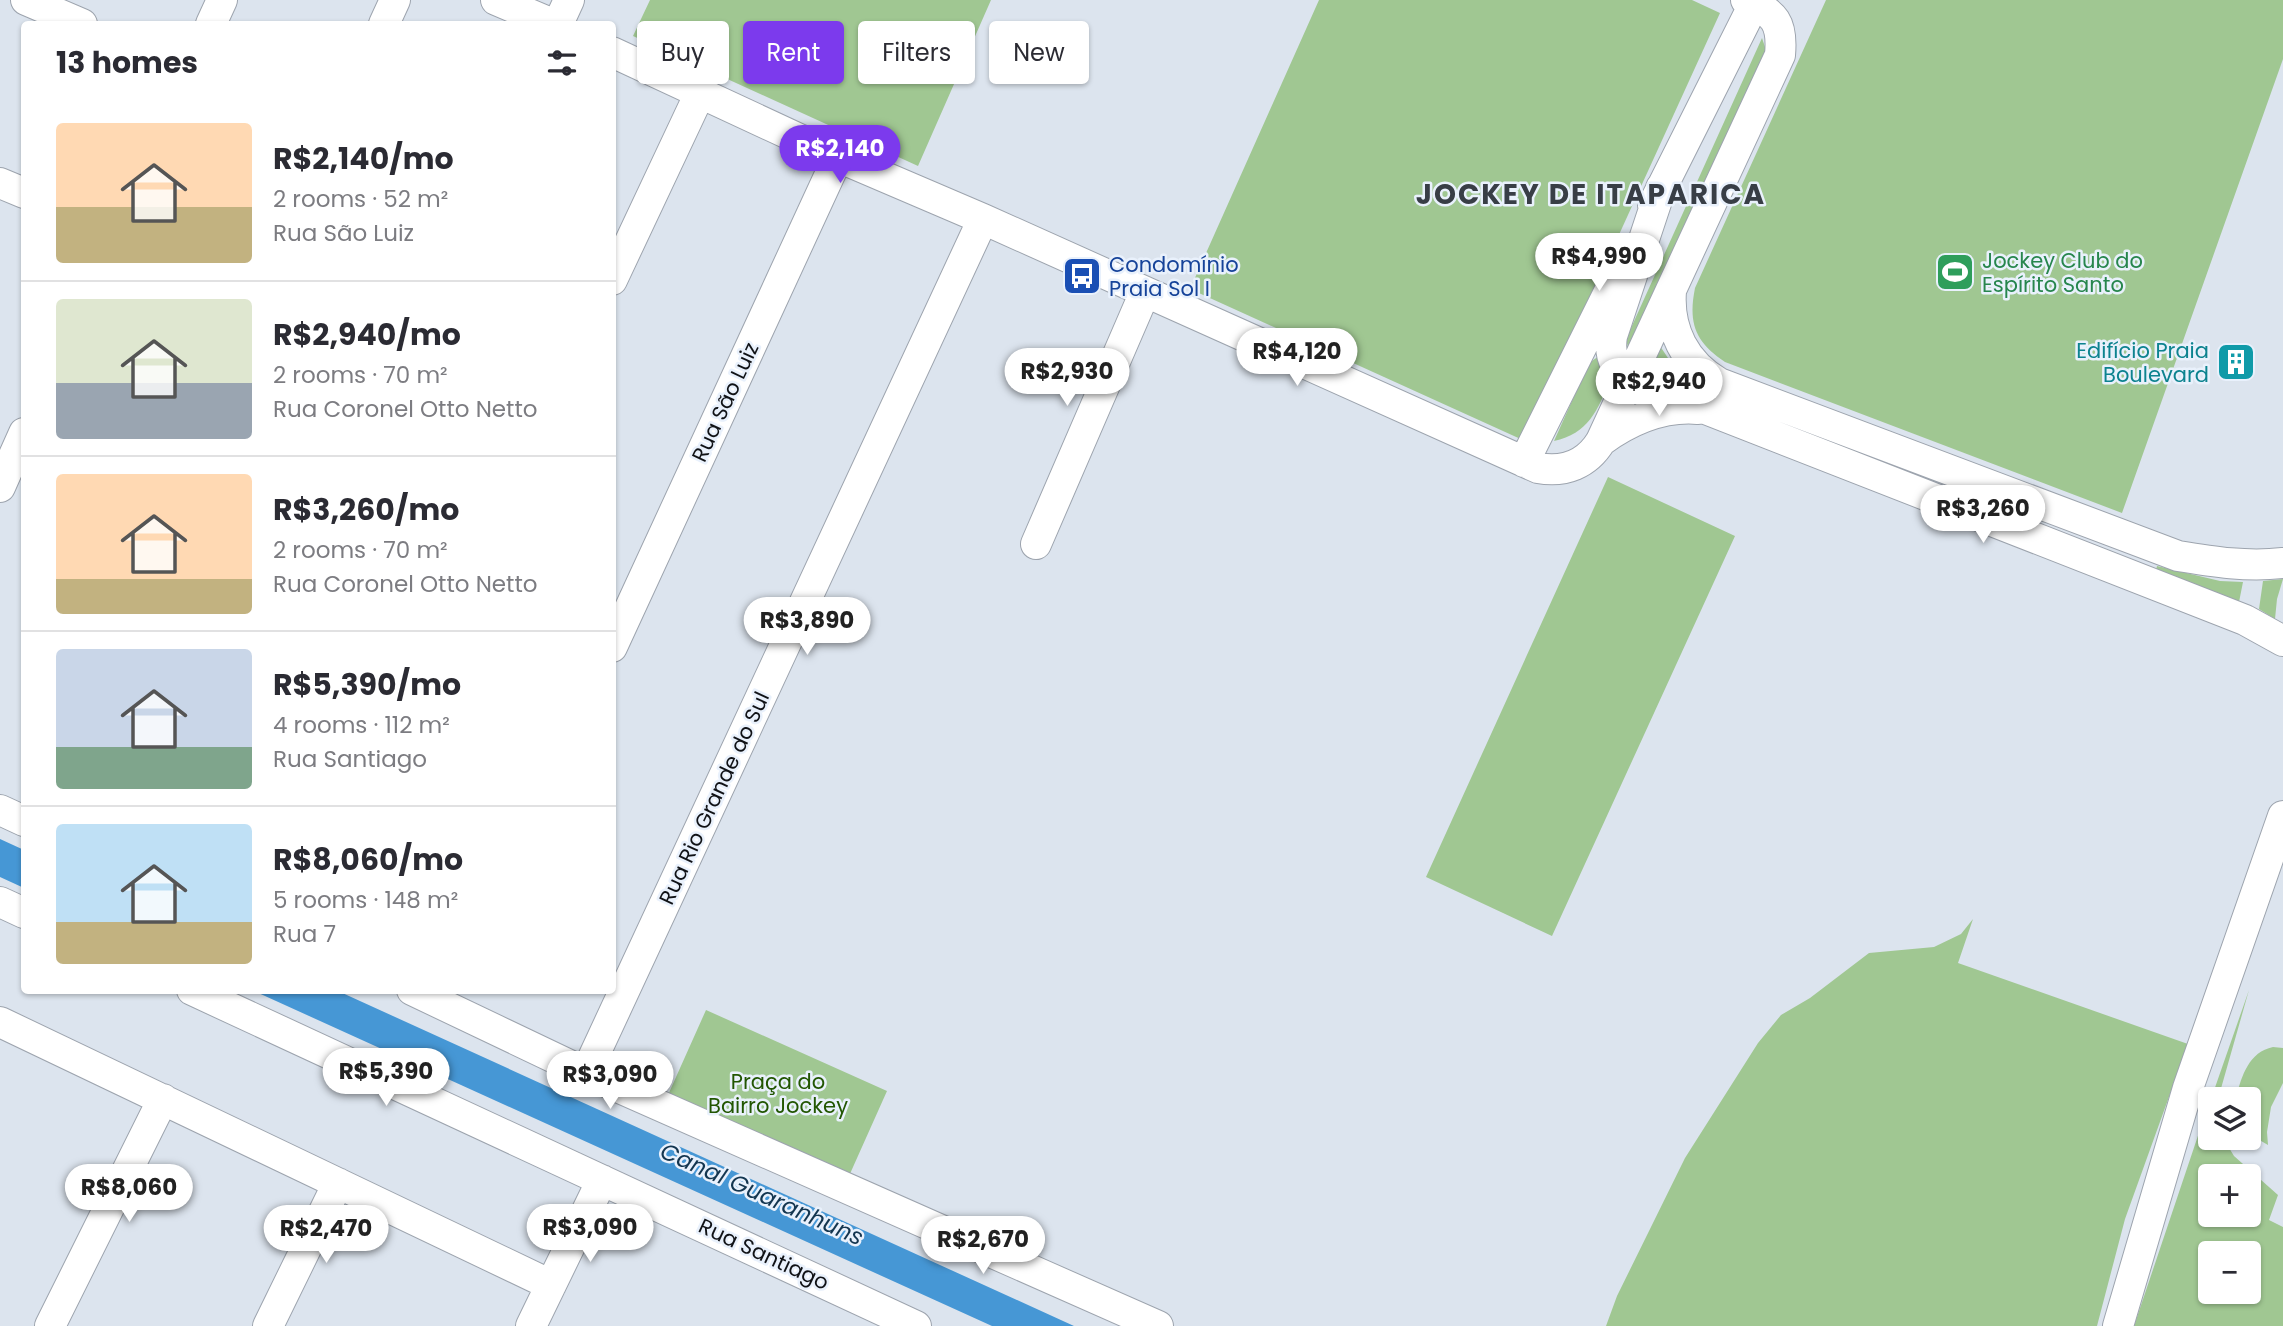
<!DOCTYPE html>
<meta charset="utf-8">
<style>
:root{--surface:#fff;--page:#f2f2f3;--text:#2b2b33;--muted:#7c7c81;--line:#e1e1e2;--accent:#7c3aed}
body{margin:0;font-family:Poppins,sans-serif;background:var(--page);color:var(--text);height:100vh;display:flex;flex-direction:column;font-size:26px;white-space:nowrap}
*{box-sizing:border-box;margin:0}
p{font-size:23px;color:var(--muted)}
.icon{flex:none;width:38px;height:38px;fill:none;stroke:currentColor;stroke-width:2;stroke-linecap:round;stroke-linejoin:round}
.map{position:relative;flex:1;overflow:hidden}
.drawer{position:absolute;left:21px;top:21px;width:595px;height:973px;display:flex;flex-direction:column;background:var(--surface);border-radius:7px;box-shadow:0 2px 5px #0004}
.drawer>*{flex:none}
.hud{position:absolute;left:637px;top:21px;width:665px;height:63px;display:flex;gap:14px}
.fabs{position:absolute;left:2198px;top:1087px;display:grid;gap:14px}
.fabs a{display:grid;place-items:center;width:63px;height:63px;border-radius:7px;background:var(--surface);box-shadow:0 2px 5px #0004;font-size:35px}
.price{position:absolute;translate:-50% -60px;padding:0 16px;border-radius:24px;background:#fff;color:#222;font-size:23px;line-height:46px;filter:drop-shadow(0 2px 4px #0008)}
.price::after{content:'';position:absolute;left:50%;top:42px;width:21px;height:16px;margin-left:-10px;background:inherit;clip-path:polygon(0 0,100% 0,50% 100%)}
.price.current{background:var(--accent);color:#fff}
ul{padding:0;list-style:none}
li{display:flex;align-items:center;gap:21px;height:175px;padding:0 35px}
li+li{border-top:2px solid var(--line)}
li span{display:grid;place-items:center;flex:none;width:196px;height:140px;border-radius:7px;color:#555}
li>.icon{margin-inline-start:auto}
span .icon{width:84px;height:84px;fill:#fffc;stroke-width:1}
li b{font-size:30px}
h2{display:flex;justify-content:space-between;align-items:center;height:84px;padding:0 35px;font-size:30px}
.tag{padding:0 24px;border-radius:7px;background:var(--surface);box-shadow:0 2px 5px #0004;font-size:24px;line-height:63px}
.tag.current{background:var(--accent);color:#fff}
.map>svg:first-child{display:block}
.green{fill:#a0c792;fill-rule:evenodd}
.water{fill:#4697d5}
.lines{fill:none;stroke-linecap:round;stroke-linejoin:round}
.minor-casing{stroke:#9da4ae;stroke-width:32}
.minor{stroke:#fff;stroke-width:30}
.labels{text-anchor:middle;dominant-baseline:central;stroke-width:5;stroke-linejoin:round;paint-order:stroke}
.leisure-label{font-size:21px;fill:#27864d;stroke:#e9f1fc;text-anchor:start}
.transit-label{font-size:21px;fill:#164399;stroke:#e9f1fc;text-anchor:start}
.culture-label{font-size:21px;fill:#0d838f;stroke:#e9f1fc;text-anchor:end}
.street-label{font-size:21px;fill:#101216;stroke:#e9f1fc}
.park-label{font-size:21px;fill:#225602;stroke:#e9f1fc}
.water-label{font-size:23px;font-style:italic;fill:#143650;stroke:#e9f1fc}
.district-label{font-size:28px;font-weight:bold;letter-spacing:2px;fill:#383e46;stroke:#e9f1fc}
</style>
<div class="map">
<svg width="2283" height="1326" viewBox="0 0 2283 1326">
<rect width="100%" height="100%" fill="#dce4ee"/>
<path class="green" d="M 650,0 L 991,0 L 918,166 L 633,36 Z
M 1319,0 L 1692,0 L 1720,13 L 1525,441 L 1190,289 Z
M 1826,0 L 2283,0 L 2283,59 L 2122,513 L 1725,362 C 1695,342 1688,323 1695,288 Z
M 1762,38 L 1766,50 L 1629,352 L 1626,339 Z
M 1660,346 L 1678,373 L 1707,392 L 1704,398 L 1648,376 Z
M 1599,356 L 1610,380 C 1598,410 1588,434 1554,441 L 1589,363 Z
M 1608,477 L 1735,536 L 1552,936 L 1426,877 Z
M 2157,566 L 2220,581 L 2243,582 L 2239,602 L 2156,570 Z
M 2283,579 L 2277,599 L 2275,619 L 2259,609 L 2263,581 Z
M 1973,919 L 1958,963 L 2188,1044 L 2125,1219 L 2097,1326 L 1606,1326 L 1617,1296 L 1685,1158 L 1758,1043 L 1781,1015 L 1810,998 L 1869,953 L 1934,947 L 1961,934 Z
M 2249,990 L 2218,1099 L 2211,1099 Z
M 706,1010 L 887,1091 L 849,1176 L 668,1095 Z
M 2273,1047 L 2283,1048 L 2283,1083 L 2271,1107 L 2267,1132 L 2268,1145 L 2249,1134 L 2249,1099 L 2236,1099 L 2236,1097 C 2242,1075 2249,1052 2273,1047 Z
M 2210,1100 L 2210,1138 L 2223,1138 L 2234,1156 L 2278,1195 L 2269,1220 L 2283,1227 L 2283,1326 L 2134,1326 ZM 2210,1176 L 2249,1176 L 2249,1214 L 2210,1214 ZM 2210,1253 L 2249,1253 L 2249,1292 L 2210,1292 Z"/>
<path class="water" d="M 0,839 L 24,850 L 24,888 L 0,877 Z
M 254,991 L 338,991 L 1074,1326 L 992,1326 Z"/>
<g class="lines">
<defs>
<path id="minor" d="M 26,0 L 82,24
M 496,0 L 553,24
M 211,24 L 222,0
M 384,24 L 395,0
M 558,24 L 569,0
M 612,52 L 838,157 L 983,219 L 1538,468 C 1565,473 1587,464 1601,441 L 1780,55 C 1783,23 1775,13 1746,0
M 0,183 L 24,193
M 1661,188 L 1612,336 C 1609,354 1614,368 1629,379 L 2245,620 L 2283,641
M 1653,205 L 1756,0
M 612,280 L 700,93
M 1671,291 C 1668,330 1685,363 1719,383 L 2178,556 C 2214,562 2247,567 2283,563
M 1601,441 C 1630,420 1662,406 1698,409
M 1524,462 L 1613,284
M 0,487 L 24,433
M 1036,544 L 1145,292
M 612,647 L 838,157
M 0,810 L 24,821
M 0,902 L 24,913
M 192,990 L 916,1326
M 412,990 L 586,1073 L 1158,1326
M 0,1022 L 551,1285
M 586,1073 L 983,219
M 50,1326 L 163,1099
M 268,1326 L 338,1183
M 531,1326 L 602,1180
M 2118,1326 L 2188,1088 L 2283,816"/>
</defs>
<use href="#minor" class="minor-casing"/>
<use href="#minor" class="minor"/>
</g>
<defs>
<symbol id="stadium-square" viewBox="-11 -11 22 22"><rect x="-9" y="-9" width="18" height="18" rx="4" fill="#2e9e5b" stroke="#e9f1fc"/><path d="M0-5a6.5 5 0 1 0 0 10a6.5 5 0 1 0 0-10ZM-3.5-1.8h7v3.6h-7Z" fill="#fff"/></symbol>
<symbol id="bus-square" viewBox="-11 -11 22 22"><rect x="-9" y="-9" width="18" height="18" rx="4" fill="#1a4fb4" stroke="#e9f1fc"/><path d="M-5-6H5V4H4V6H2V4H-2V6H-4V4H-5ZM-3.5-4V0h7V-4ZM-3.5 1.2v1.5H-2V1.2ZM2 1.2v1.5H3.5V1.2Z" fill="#fff"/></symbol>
<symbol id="building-square" viewBox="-11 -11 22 22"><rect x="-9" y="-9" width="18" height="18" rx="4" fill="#0f9aa8" stroke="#e9f1fc"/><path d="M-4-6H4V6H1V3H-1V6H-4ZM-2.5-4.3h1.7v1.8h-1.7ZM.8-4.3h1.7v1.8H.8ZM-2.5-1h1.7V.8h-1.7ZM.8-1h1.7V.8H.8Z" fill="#fff"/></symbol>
</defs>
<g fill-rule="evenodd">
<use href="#stadium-square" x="1933" y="250" width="44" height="44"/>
<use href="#bus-square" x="1060" y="254" width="44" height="44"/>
<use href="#building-square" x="2214" y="340" width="44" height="44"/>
</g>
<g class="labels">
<g class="leisure-label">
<text x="1982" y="260">Jockey Club do<tspan x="1982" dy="24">Espírito Santo</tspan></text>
</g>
<g class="transit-label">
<text x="1109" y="264">Condomínio<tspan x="1109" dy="24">Praia Sol I</tspan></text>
</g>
<g class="culture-label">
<text x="2209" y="350">Edifício Praia<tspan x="2209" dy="24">Boulevard</tspan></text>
</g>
<g class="street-label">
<text transform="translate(725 402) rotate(-65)">Rua São Luiz</text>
<text transform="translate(714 798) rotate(-65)">Rua Rio Grande do Sul</text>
<text transform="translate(764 1254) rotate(25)">Rua Santiago</text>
</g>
<g class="park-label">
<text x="778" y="1081">Praça do<tspan x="778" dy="24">Bairro Jockey</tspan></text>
</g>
<g class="water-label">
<text transform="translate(762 1194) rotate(24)">Canal Guaranhuns</text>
</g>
<g class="district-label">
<text x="1591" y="194">JOCKEY DE ITAPARICA</text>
</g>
</g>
</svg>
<div class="fabs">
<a><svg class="icon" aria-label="layers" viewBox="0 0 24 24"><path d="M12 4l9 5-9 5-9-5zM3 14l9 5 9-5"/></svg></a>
<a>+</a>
<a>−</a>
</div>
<b class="price current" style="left:840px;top:185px">R$2,140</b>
<b class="price" style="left:1599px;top:293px">R$4,990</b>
<b class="price" style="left:1297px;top:388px">R$4,120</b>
<b class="price" style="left:1067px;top:408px">R$2,930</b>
<b class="price" style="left:1659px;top:418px">R$2,940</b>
<b class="price" style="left:1983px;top:545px">R$3,260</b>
<b class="price" style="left:807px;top:657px">R$3,890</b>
<b class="price" style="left:386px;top:1108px">R$5,390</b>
<b class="price" style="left:610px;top:1111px">R$3,090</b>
<b class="price" style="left:129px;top:1224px">R$8,060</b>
<b class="price" style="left:590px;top:1264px">R$3,090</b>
<b class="price" style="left:326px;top:1265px">R$2,470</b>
<b class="price" style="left:983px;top:1276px">R$2,670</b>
<div class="hud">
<a class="tag">Buy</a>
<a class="tag current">Rent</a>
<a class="tag">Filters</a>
<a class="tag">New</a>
</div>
<section class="drawer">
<h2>13 homes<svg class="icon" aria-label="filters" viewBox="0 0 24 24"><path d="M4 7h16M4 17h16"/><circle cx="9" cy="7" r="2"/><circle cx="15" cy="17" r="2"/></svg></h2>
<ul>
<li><span style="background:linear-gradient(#ffd9b3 60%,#c2b280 0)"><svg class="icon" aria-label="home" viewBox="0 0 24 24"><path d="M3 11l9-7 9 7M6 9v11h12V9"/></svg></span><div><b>R$2,140/mo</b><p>2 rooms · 52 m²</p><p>Rua São Luiz</p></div></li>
<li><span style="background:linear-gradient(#dfe7d0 60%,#9aa5b1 0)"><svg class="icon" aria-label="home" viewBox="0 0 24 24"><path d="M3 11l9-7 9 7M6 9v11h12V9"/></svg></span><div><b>R$2,940/mo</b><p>2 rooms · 70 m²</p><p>Rua Coronel Otto Netto</p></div></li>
<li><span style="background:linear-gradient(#ffd9b3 75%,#c2b280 0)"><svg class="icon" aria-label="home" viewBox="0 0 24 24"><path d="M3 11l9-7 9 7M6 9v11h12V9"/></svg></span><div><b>R$3,260/mo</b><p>2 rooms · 70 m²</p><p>Rua Coronel Otto Netto</p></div></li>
<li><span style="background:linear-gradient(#c9d6e8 70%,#7fa58c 0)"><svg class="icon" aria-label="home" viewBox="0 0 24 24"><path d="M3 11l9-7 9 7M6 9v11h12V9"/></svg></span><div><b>R$5,390/mo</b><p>4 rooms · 112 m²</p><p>Rua Santiago</p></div></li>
<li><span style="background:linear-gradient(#bfe0f5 70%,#c2b280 0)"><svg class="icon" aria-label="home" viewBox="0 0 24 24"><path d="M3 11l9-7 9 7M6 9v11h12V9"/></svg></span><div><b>R$8,060/mo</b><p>5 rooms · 148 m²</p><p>Rua 7</p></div></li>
</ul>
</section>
</div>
